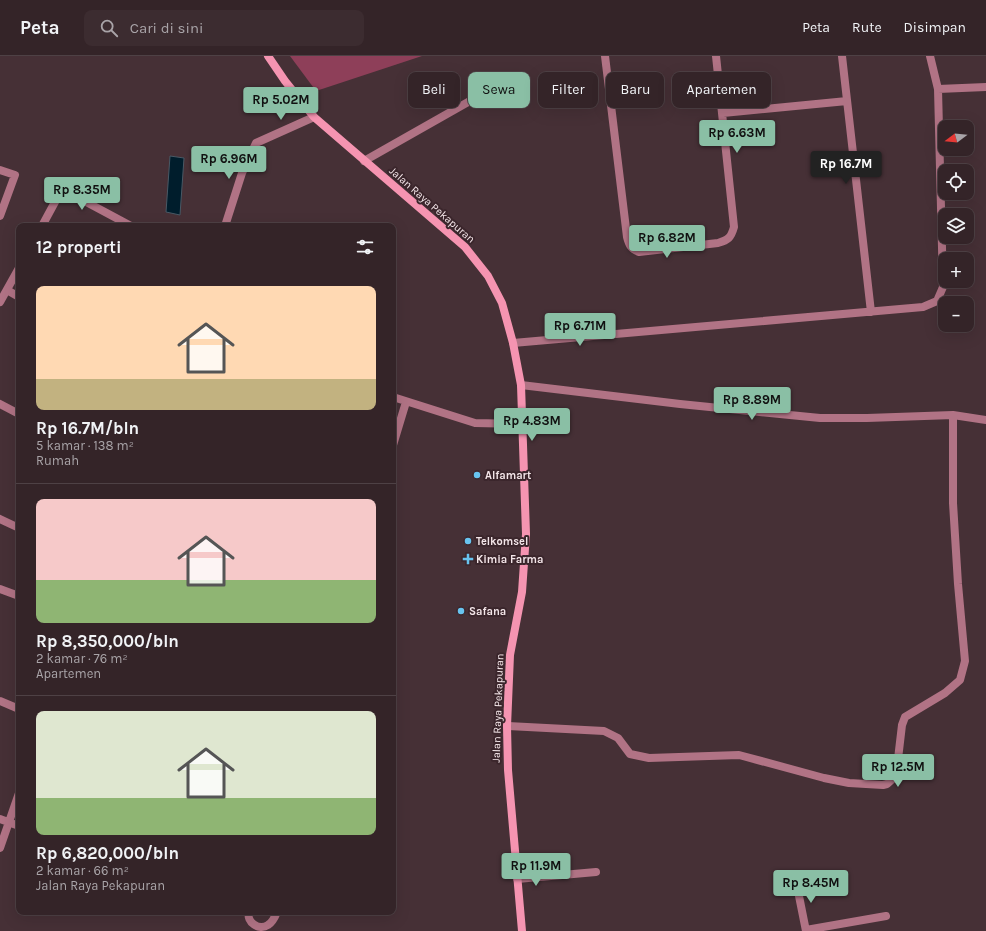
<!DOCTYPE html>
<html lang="id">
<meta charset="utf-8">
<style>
:root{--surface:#342428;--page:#3c2c30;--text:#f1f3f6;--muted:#a9a4a8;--line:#4e4145;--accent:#8abfa5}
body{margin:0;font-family:Karla,sans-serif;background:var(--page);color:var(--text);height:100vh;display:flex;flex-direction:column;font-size:15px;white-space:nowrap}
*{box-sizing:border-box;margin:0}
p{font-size:13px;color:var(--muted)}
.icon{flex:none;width:22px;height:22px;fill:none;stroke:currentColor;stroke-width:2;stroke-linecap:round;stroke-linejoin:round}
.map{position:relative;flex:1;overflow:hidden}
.sheet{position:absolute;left:16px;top:167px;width:380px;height:692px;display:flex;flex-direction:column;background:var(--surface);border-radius:8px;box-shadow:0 4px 16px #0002,0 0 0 1px var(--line)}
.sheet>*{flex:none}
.banner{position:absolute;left:408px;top:16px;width:380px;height:36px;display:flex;gap:8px}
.needle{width:26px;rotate:254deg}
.tools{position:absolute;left:938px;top:64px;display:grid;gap:8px}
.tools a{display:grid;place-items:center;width:36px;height:36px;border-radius:8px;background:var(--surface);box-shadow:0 4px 16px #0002,0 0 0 1px var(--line);font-size:20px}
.price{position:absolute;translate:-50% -34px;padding:0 9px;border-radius:4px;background:var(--accent);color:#111;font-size:13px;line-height:26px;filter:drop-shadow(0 1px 2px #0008)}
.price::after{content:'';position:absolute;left:50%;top:24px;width:12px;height:9px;margin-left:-6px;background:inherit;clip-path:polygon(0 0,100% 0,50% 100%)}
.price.on{background:#222;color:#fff}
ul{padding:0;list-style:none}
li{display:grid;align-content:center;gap:8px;height:212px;padding:0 20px}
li+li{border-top:1px solid var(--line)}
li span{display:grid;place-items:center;height:124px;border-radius:8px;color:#555}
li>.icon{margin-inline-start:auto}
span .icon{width:72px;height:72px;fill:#fffc;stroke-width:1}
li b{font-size:17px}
h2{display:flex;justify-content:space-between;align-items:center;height:48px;padding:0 20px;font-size:17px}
.chip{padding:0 14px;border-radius:8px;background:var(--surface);box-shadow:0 4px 16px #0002,0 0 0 1px var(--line);font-size:14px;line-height:36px}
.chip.on{background:var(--accent);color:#111}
header{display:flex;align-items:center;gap:24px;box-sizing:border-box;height:56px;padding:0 20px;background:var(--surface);border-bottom:1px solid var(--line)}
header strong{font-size:19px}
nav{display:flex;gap:22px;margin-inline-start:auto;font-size:14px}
.search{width:280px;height:36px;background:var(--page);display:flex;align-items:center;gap:10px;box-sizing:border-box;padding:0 14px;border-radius:8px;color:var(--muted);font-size:15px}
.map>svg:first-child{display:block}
.green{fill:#8e3f59}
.water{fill:#001d2c;stroke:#495965}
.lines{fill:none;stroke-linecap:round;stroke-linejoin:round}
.minor{stroke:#b17385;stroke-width:8}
.secondary{stroke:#f594b1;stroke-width:8}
.poi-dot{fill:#68c4f0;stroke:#3b262c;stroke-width:1.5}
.labels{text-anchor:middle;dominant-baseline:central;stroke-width:4;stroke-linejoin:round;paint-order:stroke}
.street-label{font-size:11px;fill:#f4e6e9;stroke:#3b262c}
.poi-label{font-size:11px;font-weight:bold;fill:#f4e6e9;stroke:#3b262c;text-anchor:start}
</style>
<header>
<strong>Peta</strong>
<div class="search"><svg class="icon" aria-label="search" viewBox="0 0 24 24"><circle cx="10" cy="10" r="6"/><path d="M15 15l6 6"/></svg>Cari di sini</div>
<nav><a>Peta</a><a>Rute</a><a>Disimpan</a></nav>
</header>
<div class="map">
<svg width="986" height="875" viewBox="0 0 986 875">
<rect width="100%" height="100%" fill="#463036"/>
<path class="green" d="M 290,0 L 422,0 L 316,35 Z"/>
<path class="water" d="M 170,100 L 184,102 L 180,159 L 166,156 Z"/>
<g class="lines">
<path class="minor" d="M 605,0 L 627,181 C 629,189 631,193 639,196 L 718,187 C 728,184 731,182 734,171 L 716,0
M 842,0 L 871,256
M 938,33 L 986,31
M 723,57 L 847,45
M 364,105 L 484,37
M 0,114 L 15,119 L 0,160
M 42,170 L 62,133 L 131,170
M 225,170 L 242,117 L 256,87 L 314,61
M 7,234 L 19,241
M 0,246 L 19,212
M 513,287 L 923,251 L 937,245 L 943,231 L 938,33 L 930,0
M 521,329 L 680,348 L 820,362 L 867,362 L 953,359 L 986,364
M 393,341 L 475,367 L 522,368
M 0,348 L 19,358
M 393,389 L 406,346
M 0,463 L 19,472
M 0,533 L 19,540
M 0,645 L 19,653
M 507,670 L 604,675 L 618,682 L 630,698 L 649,702 L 739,699 L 824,722 L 849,727 L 883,729 L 887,728 L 896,720 L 902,669 L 905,661 L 945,637 L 960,624 L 965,605 L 958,528 L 953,447 L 953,359
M 0,763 L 19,770
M 0,792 L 19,737
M 517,823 L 596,816
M 796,825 L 806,875
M 249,856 C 246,866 259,875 268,869 C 273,866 275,861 277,856
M 806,874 L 886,860"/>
<path class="secondary" d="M 268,0 L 285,25 L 314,61 L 465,191 L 488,220 L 502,247 L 513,287 L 521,329 L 526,478 L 522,536 L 510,599 L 507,670 L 508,714 L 522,875"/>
</g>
<g class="poi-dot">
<circle cx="477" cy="419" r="4"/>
<circle cx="468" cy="485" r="4"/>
<path d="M466 497h4v4h4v4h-4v4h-4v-4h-4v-4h4z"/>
<circle cx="461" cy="555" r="4"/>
</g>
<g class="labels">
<g class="street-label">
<text transform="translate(432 149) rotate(41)">Jalan Raya Pekapuran</text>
<text transform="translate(498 652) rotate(-88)">Jalan Raya Pekapuran</text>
</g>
<g class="poi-label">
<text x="485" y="419">Alfamart</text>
<text x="476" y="485">Telkomsel</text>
<text x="476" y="503">Kimia Farma</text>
<text x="469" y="555">Safana</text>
</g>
</g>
</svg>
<div class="tools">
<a><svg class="needle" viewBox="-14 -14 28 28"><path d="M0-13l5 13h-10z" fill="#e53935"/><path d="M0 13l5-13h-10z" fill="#a9a4a8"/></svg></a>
<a><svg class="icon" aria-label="locate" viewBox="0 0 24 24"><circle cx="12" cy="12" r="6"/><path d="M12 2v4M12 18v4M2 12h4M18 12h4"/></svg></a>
<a><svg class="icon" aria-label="layers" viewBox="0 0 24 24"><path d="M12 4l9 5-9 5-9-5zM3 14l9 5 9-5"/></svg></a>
<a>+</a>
<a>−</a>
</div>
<b class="price" style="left:281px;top:65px">Rp 5.02M</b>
<b class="price" style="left:737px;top:98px">Rp 6.63M</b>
<b class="price" style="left:229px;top:124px">Rp 6.96M</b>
<b class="price on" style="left:846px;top:129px">Rp 16.7M</b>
<b class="price" style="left:82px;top:155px">Rp 8.35M</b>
<b class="price" style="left:667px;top:203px">Rp 6.82M</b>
<b class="price" style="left:580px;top:291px">Rp 6.71M</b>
<b class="price" style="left:752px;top:365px">Rp 8.89M</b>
<b class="price" style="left:532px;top:386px">Rp 4.83M</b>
<b class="price" style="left:898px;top:732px">Rp 12.5M</b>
<b class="price" style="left:536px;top:831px">Rp 11.9M</b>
<b class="price" style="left:811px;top:848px">Rp 8.45M</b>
<div class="banner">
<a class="chip">Beli</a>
<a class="chip on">Sewa</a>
<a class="chip">Filter</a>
<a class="chip">Baru</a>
<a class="chip">Apartemen</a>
</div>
<section class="sheet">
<h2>12 properti<svg class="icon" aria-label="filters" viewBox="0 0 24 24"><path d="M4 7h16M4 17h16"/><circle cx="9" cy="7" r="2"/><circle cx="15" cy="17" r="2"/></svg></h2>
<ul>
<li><span style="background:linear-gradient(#ffd9b3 75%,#c2b280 0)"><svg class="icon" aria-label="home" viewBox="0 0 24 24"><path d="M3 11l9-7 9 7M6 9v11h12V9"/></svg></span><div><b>Rp 16.7M/bln</b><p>5 kamar · 138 m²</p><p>Rumah</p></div></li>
<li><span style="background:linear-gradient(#f6c9c9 65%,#8fb573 0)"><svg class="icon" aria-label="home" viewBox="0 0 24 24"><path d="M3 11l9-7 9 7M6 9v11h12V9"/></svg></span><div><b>Rp 8,350,000/bln</b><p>2 kamar · 76 m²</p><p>Apartemen</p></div></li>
<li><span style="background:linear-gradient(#dfe7d0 70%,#8fb573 0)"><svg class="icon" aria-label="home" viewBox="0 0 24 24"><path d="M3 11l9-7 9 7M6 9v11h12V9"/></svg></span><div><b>Rp 6,820,000/bln</b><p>2 kamar · 66 m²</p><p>Jalan Raya Pekapuran</p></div></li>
</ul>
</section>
</div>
